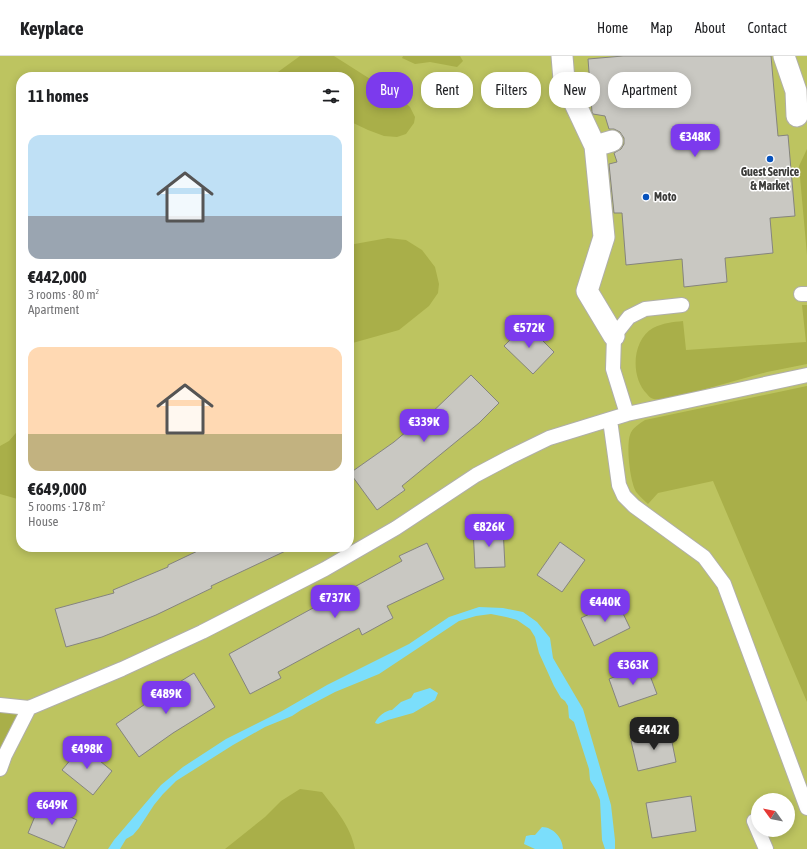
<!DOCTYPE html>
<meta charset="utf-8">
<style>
:root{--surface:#fff;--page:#f6f6f6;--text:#202124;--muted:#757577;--line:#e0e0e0;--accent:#7c3aed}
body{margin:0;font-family:"Asap Condensed",sans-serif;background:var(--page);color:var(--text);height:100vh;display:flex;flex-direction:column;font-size:15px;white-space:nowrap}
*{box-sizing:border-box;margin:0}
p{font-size:13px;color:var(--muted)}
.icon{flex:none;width:22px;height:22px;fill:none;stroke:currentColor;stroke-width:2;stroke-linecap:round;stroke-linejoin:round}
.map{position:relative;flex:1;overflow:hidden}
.drawer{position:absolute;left:16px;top:16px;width:338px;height:480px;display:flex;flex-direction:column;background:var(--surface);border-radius:16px;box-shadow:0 2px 10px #0003}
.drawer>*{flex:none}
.banner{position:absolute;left:366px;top:16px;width:380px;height:36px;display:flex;gap:8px}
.needle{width:26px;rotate:303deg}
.controls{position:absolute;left:751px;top:737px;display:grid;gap:8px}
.controls a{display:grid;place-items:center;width:44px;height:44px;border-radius:50%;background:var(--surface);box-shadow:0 2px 10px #0003;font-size:20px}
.price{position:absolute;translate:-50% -34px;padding:0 9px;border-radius:8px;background:var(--accent);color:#fff;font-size:13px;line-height:26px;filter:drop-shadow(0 1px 2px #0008)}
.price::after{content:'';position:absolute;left:50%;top:24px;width:12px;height:9px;margin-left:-6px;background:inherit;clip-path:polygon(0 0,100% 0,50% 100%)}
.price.on{background:#222;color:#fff}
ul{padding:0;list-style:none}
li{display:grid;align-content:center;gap:8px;height:212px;padding:0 12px}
li span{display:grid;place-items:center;height:124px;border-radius:12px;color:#555}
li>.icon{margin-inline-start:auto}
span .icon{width:72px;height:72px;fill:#fffc;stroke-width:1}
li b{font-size:17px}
h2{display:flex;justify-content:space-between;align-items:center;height:48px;padding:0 12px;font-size:17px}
.pill{padding:0 14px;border-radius:16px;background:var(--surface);box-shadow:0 2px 10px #0003;font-size:14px;line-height:36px}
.pill.on{background:var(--accent);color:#fff}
header{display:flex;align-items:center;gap:24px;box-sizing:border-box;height:56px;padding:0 20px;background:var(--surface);border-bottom:1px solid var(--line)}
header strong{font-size:19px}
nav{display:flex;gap:22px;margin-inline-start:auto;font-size:14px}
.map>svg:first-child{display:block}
.green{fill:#bdc460;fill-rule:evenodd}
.forest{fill:#a9af49}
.water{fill:#7bdefb}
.building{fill:#c9c8c2;stroke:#85847e}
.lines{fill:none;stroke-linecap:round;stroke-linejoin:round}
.service-casing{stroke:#b0afa9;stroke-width:16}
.pedestrian-casing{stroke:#b0afa9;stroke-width:23}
.service{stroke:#fff;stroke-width:14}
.pedestrian{stroke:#fff;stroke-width:21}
.poi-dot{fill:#0752bc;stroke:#fff;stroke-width:1.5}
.labels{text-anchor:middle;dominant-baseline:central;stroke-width:3;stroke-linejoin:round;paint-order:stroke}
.poi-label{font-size:12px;font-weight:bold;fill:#3c3c3a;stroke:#fff}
</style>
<header>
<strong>Keyplace</strong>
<nav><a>Home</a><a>Map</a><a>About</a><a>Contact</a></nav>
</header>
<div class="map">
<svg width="807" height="793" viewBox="0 0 807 793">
<rect width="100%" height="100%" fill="#efeee8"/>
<path class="green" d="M 0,0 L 807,0 L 807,793 L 0,793 ZM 21,21 L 349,21 L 349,491 L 21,491 ZM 758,744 L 788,744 L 788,774 L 758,774 Z"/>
<path class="forest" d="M 300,0 L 334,0 L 400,42 L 410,51 L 415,61 L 414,67 L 406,78 L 397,81 L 384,80 L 368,74 L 349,65 L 349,21 L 271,21 Z
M 403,0 L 460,0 L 463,5 L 457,11 L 430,6 L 415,8 L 402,2 Z
M 807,93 L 807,199 L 799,110 Z
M 388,182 L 406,184 L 422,194 L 435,211 L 439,228 L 438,237 L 429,250 L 399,274 L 349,288 L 349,189 Z
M 802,249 L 807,249 L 807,308 L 767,316 L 673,342 C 667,343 657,345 651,342 C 649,341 648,339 647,338 C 630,321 632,284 653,272 C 663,267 673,266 683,265 L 686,294 L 806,286 Z
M 807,330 L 807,646 L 713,425 L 658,437 L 648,448 C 644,444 640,441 637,437 C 630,428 626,390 630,379 C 632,372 639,368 645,364 Z
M 21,371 L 21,444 L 0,438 L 0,390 L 9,385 Z
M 0,654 L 20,657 L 0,696 Z
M 300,733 L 322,736 C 336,754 350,769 355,793 L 225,793 L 265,761 L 281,745 Z"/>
<path class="water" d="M 479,551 L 503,552 L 523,556 L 537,566 L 550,582 L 553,602 L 583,653 L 611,749 L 615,784 L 615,793 L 605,793 L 602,784 L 600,744 L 596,734 L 590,724 L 589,713 L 574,666 L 569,662 L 568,650 L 565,645 L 561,642 L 554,630 L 539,597 L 535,581 L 530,573 L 517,564 L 506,561 L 491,558 L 476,560 L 459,565 L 379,618 L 335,636 L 301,654 L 292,660 L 265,671 L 233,689 L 176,725 L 163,738 L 154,749 L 139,772 L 133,779 L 126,783 L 120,793 L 108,793 L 114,784 L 161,729 L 183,711 L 226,683 L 282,655 L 327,629 L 409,588 L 449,561 Z
M 430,632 L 438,637 L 435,644 L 413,657 L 388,664 L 378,668 L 375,667 C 377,661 386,654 392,654 L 401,646 L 411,642 L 414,637 Z
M 542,771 C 553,771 563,782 563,793 L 535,793 L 524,788 L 526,780 L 531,779 L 535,779 Z"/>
<path class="building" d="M 623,0 L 771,0 L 778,80 L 788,79 L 795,160 L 770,162 L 773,197 L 725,202 L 727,226 L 684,231 L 682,203 L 626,209 L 622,157 L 614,157 L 609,108 L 617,106 L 614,97 L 621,93 L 624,88 L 624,82 L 620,76 L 614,73 L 609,73 L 605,60 L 593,58 L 592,56 L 588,3 Z
M 526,268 L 554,296 L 533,318 L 504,290 Z
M 471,319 L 499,347 L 479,367 L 402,430 L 405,434 L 377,454 L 350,417 L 394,386 L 426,359 L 427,361 Z
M 503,471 L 505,511 L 475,512 L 473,472 Z
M 560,486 L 585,504 L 562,536 L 537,519 Z
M 427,487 L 444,523 L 387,550 L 393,562 L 362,579 L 359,572 L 278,616 L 281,622 L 250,638 L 229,598 L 313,552 L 314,553 L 402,505 L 399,500 Z
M 206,491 L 294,491 L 211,530 L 212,532 L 156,559 L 102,581 L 66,591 L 55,553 L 114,537 L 113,534 L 168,511 L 168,509 Z
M 617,545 L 630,572 L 594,590 L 581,562 Z
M 646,609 L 657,638 L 619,651 L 609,623 Z
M 194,617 L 215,651 L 173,677 L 139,701 L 116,668 L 157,640 Z
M 670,676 L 676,706 L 638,715 L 631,685 Z
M 82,690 L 112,715 L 93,739 L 62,714 Z
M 691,740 L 696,775 L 652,782 L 646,747 Z
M 40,748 L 77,764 L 64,792 L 28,777 Z"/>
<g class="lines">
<defs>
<path id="service" d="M 801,238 L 807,238
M 627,358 L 613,313 L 614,280 L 629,261 L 645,253 L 682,249
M 610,364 L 619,429 L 624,440 L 634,450 L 704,501 L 724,528 L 807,752
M 0,649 L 29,652 L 5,699 L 0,713
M 29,652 L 122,613 L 202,576 L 325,513 L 396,472 L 476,419 L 510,401 L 549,382 L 627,358 L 807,319
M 754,765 L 766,793"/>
<path id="pedestrian" d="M 562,0 L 564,24 L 595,90
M 784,0 L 796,35 L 797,60
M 612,85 L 595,90 L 604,181 L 587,235 L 614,280"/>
</defs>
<use href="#service" class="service-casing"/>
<use href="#pedestrian" class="pedestrian-casing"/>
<use href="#service" class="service"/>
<use href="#pedestrian" class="pedestrian"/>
</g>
<g class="poi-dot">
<circle cx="770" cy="103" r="4"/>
<circle cx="646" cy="141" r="4"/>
</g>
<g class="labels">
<g class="poi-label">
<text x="770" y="116">Guest Service<tspan x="770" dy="14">&amp; Market</tspan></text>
<text x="654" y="141" text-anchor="start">Moto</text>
</g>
</g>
</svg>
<div class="controls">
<a><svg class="needle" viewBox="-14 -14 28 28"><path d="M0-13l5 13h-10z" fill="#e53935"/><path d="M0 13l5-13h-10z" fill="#757577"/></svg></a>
</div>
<b class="price" style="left:695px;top:102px">€348K</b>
<b class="price" style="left:529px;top:293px">€572K</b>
<b class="price" style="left:424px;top:387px">€339K</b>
<b class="price" style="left:489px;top:492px">€826K</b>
<b class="price" style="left:335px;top:563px">€737K</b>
<b class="price" style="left:605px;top:567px">€440K</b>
<b class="price" style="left:633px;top:630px">€363K</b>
<b class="price" style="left:166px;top:659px">€489K</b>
<b class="price on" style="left:654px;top:695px">€442K</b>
<b class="price" style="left:87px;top:714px">€498K</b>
<b class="price" style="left:52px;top:770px">€649K</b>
<div class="banner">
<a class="pill on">Buy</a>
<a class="pill">Rent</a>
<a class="pill">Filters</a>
<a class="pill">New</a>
<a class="pill">Apartment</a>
</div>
<section class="drawer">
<h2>11 homes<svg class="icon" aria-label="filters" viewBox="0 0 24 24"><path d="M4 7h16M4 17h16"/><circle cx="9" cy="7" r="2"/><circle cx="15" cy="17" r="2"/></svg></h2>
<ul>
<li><span style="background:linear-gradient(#bfe0f5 65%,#9aa5b1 0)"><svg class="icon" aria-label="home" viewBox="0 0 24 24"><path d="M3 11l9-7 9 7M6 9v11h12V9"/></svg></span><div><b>€442,000</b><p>3 rooms · 80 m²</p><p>Apartment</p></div></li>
<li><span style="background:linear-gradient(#ffd9b3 70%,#c2b280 0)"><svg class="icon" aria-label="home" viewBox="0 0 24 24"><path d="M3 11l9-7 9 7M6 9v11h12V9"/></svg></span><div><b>€649,000</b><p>5 rooms · 178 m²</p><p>House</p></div></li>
</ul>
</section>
</div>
